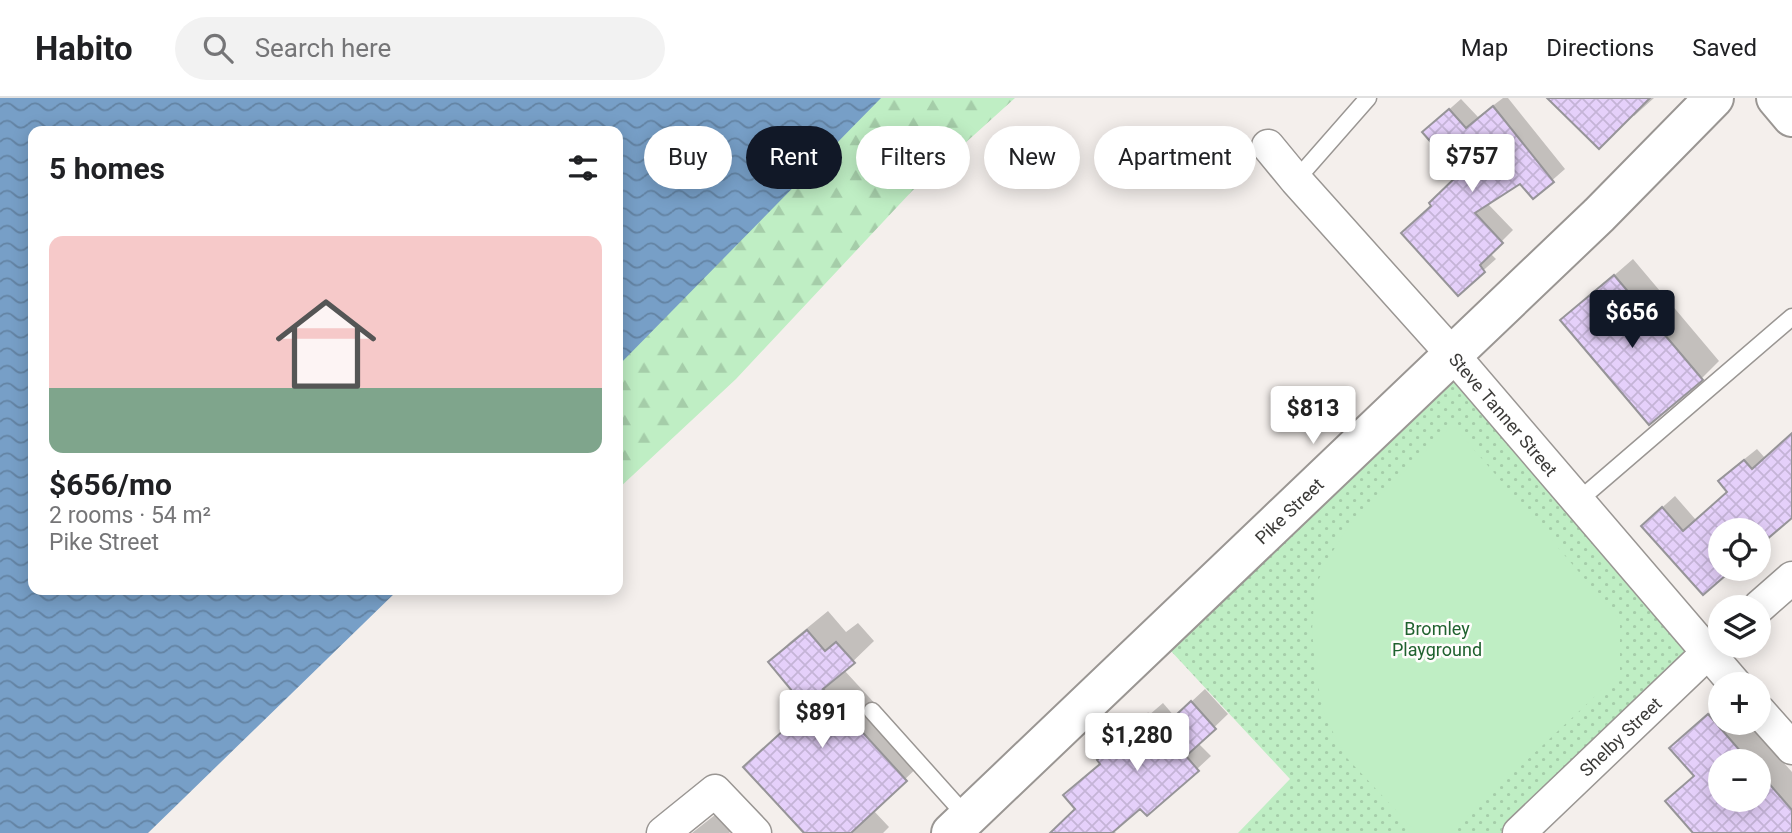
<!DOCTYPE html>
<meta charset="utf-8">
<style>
:root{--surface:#fff;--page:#f2f2f2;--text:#202124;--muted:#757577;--line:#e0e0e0;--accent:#111827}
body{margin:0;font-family:Roboto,sans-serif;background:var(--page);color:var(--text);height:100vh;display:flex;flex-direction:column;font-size:26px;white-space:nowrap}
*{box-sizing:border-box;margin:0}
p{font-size:23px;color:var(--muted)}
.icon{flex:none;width:38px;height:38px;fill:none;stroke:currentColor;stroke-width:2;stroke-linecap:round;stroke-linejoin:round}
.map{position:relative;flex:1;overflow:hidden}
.side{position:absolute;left:28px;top:28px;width:595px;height:469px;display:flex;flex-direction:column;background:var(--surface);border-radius:14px;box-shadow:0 4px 18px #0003}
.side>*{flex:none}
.hud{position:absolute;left:644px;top:28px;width:665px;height:63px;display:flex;gap:14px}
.buttons{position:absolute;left:1708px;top:420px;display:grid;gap:14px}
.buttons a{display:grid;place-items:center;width:63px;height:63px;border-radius:50%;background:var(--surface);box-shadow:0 4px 18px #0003;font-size:35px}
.price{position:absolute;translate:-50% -60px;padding:0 16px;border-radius:7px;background:#fff;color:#222;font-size:23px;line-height:46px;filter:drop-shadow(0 2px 4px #0008)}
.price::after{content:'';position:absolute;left:50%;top:42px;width:21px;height:16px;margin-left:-10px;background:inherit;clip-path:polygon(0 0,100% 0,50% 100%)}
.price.on{background:var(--accent);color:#fff}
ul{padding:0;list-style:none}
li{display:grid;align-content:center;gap:14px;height:371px;padding:0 21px}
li+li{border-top:2px solid var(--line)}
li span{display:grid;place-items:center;height:217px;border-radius:14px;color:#555}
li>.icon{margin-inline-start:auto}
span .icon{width:126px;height:126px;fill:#fffc;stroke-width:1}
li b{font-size:30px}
h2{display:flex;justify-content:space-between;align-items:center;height:84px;padding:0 21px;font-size:30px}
.pill{padding:0 24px;border-radius:32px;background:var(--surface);box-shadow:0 4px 18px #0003;font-size:24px;line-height:63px}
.pill.on{background:var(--accent);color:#fff}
header{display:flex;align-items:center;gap:42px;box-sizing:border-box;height:98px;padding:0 35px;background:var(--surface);border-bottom:2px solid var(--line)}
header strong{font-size:33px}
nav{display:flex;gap:38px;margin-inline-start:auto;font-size:24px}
.search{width:490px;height:63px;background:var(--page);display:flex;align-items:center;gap:18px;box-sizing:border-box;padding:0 24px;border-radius:38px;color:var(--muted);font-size:26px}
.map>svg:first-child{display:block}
.forest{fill:url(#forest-firs)}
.park{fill:url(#park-dots)}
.pitch{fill:#bfeec4}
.water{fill:url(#water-waves)}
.shadow{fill:#0003;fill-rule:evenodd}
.building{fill:url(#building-cross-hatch);stroke:#969498;stroke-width:2}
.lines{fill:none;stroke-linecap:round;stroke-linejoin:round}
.service-casing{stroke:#9a9693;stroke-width:19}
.minor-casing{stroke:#9a9693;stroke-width:35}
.tertiary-casing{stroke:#9a9693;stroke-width:42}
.secondary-casing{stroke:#9a9693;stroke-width:42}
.service{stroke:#fff;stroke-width:16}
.minor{stroke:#fff;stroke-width:32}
.tertiary{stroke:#fff;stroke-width:38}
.secondary{stroke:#fff;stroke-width:38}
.labels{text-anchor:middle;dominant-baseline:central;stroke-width:5;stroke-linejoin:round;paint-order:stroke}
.street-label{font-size:18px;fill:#3c3b39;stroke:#fffdfc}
.park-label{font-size:18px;fill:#20622f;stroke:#fffdfc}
</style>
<header>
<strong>Habito</strong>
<div class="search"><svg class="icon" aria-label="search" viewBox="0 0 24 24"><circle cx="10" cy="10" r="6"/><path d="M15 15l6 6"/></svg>Search here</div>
<nav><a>Map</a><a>Directions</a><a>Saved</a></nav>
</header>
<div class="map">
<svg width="1792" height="735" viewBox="0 0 1792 735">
<defs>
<pattern id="forest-firs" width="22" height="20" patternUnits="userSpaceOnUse" patternTransform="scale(1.75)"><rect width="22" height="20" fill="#bfeec4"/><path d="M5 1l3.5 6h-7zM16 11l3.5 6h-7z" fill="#a5cda9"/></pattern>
<pattern id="park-dots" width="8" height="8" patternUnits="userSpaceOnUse" patternTransform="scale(1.75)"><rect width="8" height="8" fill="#bfeec4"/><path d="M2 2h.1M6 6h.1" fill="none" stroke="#a5cda9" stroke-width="1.8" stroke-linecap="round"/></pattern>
<pattern id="water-waves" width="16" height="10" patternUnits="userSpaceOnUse" patternTransform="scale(1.75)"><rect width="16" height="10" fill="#779fc7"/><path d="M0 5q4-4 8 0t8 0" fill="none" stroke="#6383a3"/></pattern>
<pattern id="building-cross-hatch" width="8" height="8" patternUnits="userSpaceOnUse" patternTransform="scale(1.75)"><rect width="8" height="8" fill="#e5d0fa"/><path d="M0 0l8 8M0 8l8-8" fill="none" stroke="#c5b4d7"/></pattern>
</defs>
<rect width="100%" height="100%" fill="#f4efec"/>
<path class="forest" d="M 759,0 L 1015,0 L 912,93 L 736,281 L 618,391 L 618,152 Z"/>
<path class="park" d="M 1453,257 L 1707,554 L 1519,735 L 1238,735 L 1290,681 L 1157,538 Z"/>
<path class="pitch" d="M 1453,327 L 1620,522 L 1620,575 L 1449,735 L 1417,735 L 1346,659 L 1325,619 L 1317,583 L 1312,533 L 1315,489 L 1331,456 L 1352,423 Z"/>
<path class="water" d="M 0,0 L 881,0 L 618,268 L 618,33 L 33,33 L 33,492 L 398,492 L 148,735 L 0,735 Z"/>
<path class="shadow" d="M 1503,0 L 1508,0 L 1565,71 L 1533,99 L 1521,84 L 1487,105 L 1513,132 L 1490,155 L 1496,161 L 1458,195 L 1433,107 L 1461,76 L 1436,23 L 1461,1 L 1478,19 Z
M 1550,0 L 1654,0 L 1634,18 L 1632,15 Z
M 1633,161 L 1719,263 L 1701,281 L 1563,222 Z
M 1792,336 L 1792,418 L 1759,445 L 1759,432 L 1720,432 L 1720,471 L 1729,471 L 1703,495 L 1655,416 L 1675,398 L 1696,422 L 1729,393 L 1720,383 L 1732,371 L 1757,351 L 1765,360 Z
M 828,513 L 846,534 L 858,525 L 874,543 L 844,572 L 926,661 L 873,712 L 889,729 L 883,735 L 806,735 L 765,649 L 808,610 L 770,564 L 790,544 Z
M 1205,591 L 1228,616 L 1198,645 L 1211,658 L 1197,671 L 1140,708 L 1113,732 L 1116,735 L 1051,735 L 1077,711 L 1079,684 L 1101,665 L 1112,649 L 1163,605 L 1175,619 Z
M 1720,606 L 1720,625 L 1748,625 L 1792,674 L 1792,735 L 1696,735 L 1667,703 L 1695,677 L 1689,633 ZM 1720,663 L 1759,663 L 1759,702 L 1720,702 Z
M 720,713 L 734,730 L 729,735 L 692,735 Z"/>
<path class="building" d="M 1547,0 L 1650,0 L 1599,51 Z
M 1493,8 L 1554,84 L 1533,101 L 1520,86 L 1475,115 L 1503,145 L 1480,167 L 1485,174 L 1458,198 L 1401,135 L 1431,108 L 1429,105 L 1459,76 L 1422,34 L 1449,11 L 1466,30 Z
M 1614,177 L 1703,282 L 1649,327 L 1560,222 Z
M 1792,335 L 1792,420 L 1759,448 L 1759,432 L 1720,432 L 1720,471 L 1733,471 L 1703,497 L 1641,428 L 1662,409 L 1683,433 L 1727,394 L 1718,383 L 1744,362 L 1752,371 Z
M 807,532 L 825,553 L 836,544 L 855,565 L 823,591 L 907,683 L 851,735 L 804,735 L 743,669 L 807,611 L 768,564 Z
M 1191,603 L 1216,631 L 1186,658 L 1199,673 L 1147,718 L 1140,711 L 1112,735 L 1050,735 L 1075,711 L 1063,697 L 1100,666 L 1097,662 L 1148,616 L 1161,631 Z
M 1708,616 L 1749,663 L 1720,663 L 1720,702 L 1759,702 L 1759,674 L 1792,712 L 1792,735 L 1693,735 L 1665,703 L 1694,678 L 1669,650 Z"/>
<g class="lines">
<defs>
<path id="service" d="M 1296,82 L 1368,0
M 1578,403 L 1792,219
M 872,613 L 967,719"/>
<g id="minor">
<path id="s1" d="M 1268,48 L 1296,82 L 1453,257 L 1735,586"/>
<path d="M 1759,509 L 1792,480"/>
<path d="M 1759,613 L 1792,650"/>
<path d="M 663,735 L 715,693 L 755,735"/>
<path id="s2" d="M 1519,735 L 1720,543"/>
</g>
<path id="tertiary" d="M 1776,0 L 1792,19"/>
<g id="secondary">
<path id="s3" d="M 951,735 L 1599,117 L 1714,0"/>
</g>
</defs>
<use href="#service" class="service-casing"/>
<use href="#minor" class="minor-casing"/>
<use href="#tertiary" class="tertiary-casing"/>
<use href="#secondary" class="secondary-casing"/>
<use href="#service" class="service"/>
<use href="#minor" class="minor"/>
<use href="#tertiary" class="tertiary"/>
<use href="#secondary" class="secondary"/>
</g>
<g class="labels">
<g class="street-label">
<text stroke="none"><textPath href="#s1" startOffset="357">Steve Tanner Street</textPath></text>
<text stroke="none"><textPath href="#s3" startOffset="467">Pike Street</textPath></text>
<text stroke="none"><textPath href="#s2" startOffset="140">Shelby Street</textPath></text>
</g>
<g class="park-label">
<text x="1437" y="530">Bromley<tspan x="1437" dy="21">Playground</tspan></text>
</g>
</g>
</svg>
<div class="buttons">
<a><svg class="icon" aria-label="locate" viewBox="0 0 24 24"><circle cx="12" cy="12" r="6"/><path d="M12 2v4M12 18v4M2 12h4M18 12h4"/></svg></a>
<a><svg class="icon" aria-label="layers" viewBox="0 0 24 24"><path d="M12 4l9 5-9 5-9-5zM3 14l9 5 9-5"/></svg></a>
<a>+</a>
<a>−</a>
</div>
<b class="price" style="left:1472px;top:96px">$757</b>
<b class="price on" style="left:1632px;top:252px">$656</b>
<b class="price" style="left:1313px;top:348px">$813</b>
<b class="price" style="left:822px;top:652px">$891</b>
<b class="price" style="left:1137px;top:675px">$1,280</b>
<div class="hud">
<a class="pill">Buy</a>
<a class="pill on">Rent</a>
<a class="pill">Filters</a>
<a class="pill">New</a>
<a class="pill">Apartment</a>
</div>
<section class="side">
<h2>5 homes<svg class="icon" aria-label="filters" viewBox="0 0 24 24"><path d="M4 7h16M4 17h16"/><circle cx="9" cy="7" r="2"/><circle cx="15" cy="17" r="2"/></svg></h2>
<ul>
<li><span style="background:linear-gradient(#f6c9c9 70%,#7fa58c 0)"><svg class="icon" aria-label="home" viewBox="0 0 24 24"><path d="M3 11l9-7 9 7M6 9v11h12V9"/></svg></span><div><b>$656/mo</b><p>2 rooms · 54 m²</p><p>Pike Street</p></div></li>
</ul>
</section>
</div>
